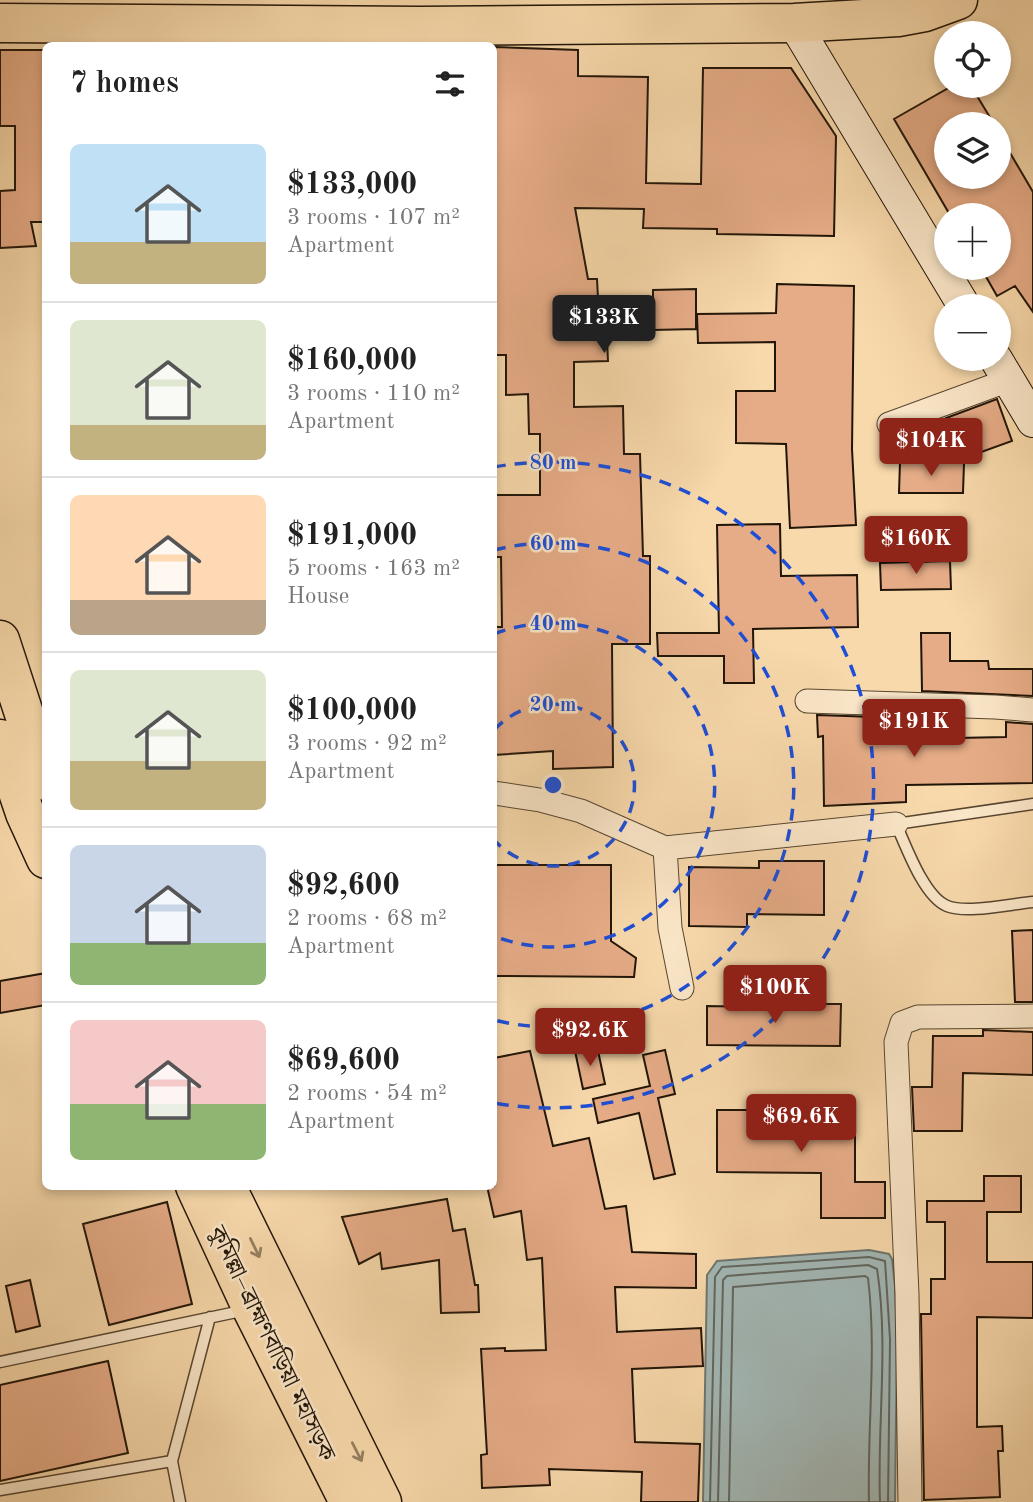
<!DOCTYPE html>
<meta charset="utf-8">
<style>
:root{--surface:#fff;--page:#f6f6f6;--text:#222;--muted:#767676;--line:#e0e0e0;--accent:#8f2418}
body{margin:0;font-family:"Old Standard TT","Noto Serif Bengali",serif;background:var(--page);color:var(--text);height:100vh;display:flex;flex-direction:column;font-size:26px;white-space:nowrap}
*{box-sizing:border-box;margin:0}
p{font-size:23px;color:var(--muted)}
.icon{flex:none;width:38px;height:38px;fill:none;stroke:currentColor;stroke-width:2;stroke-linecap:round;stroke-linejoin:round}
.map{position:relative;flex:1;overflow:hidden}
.details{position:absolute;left:42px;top:42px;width:455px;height:1148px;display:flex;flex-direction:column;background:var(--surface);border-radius:10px;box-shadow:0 4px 10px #0003}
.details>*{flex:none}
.controls{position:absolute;left:934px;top:21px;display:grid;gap:14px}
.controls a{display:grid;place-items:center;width:77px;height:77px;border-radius:50%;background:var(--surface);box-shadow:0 4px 10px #0003;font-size:35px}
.price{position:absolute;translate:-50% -60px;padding:0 16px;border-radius:7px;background:var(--accent);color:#fff;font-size:23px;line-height:46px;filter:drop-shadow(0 2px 4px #0008)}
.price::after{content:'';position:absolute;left:50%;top:42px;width:21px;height:16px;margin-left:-10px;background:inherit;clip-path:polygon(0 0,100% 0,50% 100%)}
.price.on{background:#222;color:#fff}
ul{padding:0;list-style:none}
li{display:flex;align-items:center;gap:21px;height:175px;padding:0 28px}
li+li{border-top:2px solid var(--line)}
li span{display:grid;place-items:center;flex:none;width:196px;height:140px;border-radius:10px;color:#555}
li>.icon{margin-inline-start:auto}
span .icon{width:84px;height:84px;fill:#fffc;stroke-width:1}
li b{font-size:30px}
h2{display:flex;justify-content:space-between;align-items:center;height:84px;padding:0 28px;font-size:30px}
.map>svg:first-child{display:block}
.water{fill:#a2b7b5;stroke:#6e7670;stroke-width:2}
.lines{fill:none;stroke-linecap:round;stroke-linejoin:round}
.shore{stroke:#62665e;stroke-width:2}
.building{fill:#e6ac87;stroke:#211508;stroke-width:2}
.lane-casing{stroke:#574631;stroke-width:13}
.street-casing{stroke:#574631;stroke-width:25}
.secondary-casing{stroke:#211508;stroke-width:34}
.highway-casing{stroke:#211508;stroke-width:41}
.lane{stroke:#fae6c8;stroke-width:10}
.street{stroke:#fae6c8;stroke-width:23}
.secondary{stroke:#fae6c8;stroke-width:32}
.highway{stroke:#f8d9ab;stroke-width:38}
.oneway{stroke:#978162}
.ring{fill:none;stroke:#1d4ed8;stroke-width:3.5;stroke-dasharray:12 9}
.labels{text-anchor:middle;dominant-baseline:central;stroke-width:5;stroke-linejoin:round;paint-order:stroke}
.street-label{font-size:24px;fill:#211508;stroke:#fae6c8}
.centre{fill:#1d4ed8;stroke:#fae6c8;stroke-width:3.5}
.ring-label{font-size:21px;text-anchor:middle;font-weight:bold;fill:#1d4ed8;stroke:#fae6c8;stroke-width:5;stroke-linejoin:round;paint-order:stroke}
</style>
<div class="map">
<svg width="1033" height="1502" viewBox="0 0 1033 1502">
<rect width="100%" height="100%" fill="#f8d9ab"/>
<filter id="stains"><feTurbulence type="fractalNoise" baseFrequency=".00286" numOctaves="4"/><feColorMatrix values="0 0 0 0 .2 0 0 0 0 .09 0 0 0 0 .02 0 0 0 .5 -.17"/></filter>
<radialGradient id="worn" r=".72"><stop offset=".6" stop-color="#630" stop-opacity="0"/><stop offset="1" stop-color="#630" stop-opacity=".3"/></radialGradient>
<path class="water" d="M 869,1250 L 889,1254 L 892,1259 L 895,1286 L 897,1339 L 895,1502 L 703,1502 L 707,1275 L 717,1261 Z"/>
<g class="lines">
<path class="shore" d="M 710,1502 L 715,1277 L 722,1267 L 869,1257 L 885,1261 L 890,1339 L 888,1502
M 718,1502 L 723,1280 L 727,1276 L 868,1265 L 877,1269 C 889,1345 877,1425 880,1502
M 729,1502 L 733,1287 L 865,1276 L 868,1278 C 877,1352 867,1428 869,1502"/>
</g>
<path class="building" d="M 494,47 L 578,50 L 578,76 L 648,77 L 646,183 L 701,184 L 703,68 L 791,68 L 836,136 L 834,236 L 717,234 L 717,229 L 643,228 L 644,209 L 575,208 L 588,279 L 597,279 L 599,318 L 606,318 L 608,361 L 574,362 L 574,407 L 623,406 L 624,454 L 640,454 L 643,556 L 650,556 L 650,644 L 612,644 L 613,767 L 553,769 L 553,751 L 494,755 L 494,627 L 502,627 L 501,557 L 494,557 L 494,495 L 540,495 L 540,434 L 529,434 L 528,394 L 506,395 L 506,355 L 494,355 Z
M 0,50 L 46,50 L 46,222 L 31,222 L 36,246 L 0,248 L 0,191 L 15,190 L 15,126 L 0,126 Z
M 952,86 L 971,86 L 994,124 L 947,124 L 947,177 L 999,177 L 999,134 L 1033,192 L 1033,312 L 1015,286 L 997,296 L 981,268 L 999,268 L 999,215 L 950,215 L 894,119 Z
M 777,284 L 854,286 L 852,449 L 856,525 L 790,528 L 786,444 L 736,443 L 736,391 L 775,391 L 775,342 L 698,343 L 697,314 L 776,313 Z
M 696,289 L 696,329 L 653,330 L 653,290 Z
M 997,399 L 1012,441 L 962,459 L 946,418 Z
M 900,462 L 964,463 L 963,493 L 899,493 Z
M 780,524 L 781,576 L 857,575 L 858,627 L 753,629 L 754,683 L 724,683 L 724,656 L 658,656 L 657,633 L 719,633 L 717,525 Z
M 950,561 L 951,589 L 881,590 L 880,563 Z
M 921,633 L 950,633 L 950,661 L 988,661 L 989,669 L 1033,669 L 1033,696 L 922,691 Z
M 817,715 L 905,718 L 905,739 L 1006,737 L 1006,722 L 1033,724 L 1033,783 L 906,785 L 906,802 L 824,806 L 823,736 L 818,737 Z
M 759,861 L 824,861 L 824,915 L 747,914 L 747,927 L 689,926 L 689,867 L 759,868 Z
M 494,865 L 611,865 L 611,941 L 636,958 L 634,977 L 494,976 Z
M 1033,930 L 1033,1002 L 1015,1002 L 1012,931 Z
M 46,973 L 46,1005 L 0,1013 L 0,981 Z
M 771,1004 L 841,1004 L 840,1046 L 707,1045 L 707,1006 L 771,1007 Z
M 983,1030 L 1033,1032 L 1033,1075 L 963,1073 L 962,1131 L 914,1131 L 912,1087 L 932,1087 L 933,1036 L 983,1036 Z
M 597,1046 L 605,1084 L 583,1089 L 575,1051 Z
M 665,1050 L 675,1094 L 658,1098 L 675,1174 L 654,1179 L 639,1113 L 598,1123 L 593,1099 L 650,1086 L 643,1055 Z
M 530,1051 L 553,1146 L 589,1138 L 605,1209 L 626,1206 L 632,1252 L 696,1254 L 696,1288 L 615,1287 L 617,1332 L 701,1328 L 703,1366 L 632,1369 L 635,1442 L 700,1444 L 698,1502 L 641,1502 L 642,1472 L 549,1469 L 550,1485 L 482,1488 L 481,1455 L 487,1454 L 481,1349 L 505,1348 L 505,1351 L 546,1350 L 542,1258 L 527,1260 L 521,1211 L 494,1217 L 487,1186 L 494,1186 L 494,1058 Z
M 717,1110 L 855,1110 L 855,1182 L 885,1182 L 885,1218 L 821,1218 L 821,1173 L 717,1172 Z
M 984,1176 L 1021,1176 L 1021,1212 L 987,1212 L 987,1262 L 1033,1262 L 1033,1318 L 977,1317 L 977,1427 L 1002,1426 L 1003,1451 L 998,1451 L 1000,1497 L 924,1500 L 921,1314 L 931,1314 L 931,1279 L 945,1279 L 945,1222 L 927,1222 L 927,1201 L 984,1201 Z
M 447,1199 L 453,1231 L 465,1229 L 475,1285 L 478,1285 L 479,1312 L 441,1313 L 439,1260 L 382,1269 L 380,1253 L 359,1264 L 342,1217 Z
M 167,1202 L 192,1304 L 109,1325 L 83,1224 Z
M 30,1280 L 40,1326 L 16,1332 L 6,1286 Z
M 108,1361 L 128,1453 L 0,1481 L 0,1385 Z"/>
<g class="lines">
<defs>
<path id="lane" d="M 1033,804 L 896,824 C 906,846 924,897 947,906 C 967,914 1010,904 1033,902
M 0,1362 L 246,1310
M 172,1461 L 180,1502
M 0,1490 L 172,1461 L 210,1317"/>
<path id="street" d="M 889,424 L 1009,380
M 807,701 L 995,707 L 1033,710
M 494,793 L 540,800 L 581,811 L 665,848 L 670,928 L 682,988
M 665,848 L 896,824
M 910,1502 L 907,1294 L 896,1042 L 902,1023 L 918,1017 L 1033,1016"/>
<path id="secondary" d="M 794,23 L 964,306
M 996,359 L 1033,421"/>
<path id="highway" d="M 0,23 L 420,26 L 794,23 L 898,17 L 925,12 L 958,0
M 0,640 L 46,781
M 0,739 L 25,813 L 46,859
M 195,1186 L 252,1309 L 349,1502
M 226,1186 L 382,1502"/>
</defs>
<use href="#lane" class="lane-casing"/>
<use href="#street" class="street-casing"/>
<use href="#secondary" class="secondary-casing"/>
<use href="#highway" class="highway-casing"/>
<use href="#lane" class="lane"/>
<use href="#street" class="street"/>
<use href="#secondary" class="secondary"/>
<use href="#highway" class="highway"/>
</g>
<defs><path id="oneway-shaft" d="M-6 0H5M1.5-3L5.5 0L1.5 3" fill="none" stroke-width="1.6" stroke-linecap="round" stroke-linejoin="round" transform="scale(1.75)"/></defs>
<g class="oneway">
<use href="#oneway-shaft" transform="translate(255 1248) rotate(64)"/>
<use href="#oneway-shaft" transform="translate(357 1452) rotate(63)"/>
</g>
<g class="ring">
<path d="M494 730A81 81 0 1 1 494 840"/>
<path d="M494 634A162 162 0 1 1 494 936"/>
<path d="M494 550A242 242 0 1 1 494 1020"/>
<path d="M494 467A323 323 0 1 1 494 1103"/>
</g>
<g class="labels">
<g class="street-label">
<text transform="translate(271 1344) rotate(64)">কুমিল্লা–ব্রাহ্মণবাড়িয়া মহাসড়ক</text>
</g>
</g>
<circle cx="553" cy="785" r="10" class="centre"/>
<g class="ring-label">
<text x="553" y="469">80 m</text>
<text x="553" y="550">60 m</text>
<text x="553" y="630">40 m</text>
<text x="553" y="711">20 m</text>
</g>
<rect width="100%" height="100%" filter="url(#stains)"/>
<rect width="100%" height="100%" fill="url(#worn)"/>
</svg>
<div class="controls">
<a><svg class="icon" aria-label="locate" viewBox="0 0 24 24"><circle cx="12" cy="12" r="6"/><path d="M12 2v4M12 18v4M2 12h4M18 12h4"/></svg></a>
<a><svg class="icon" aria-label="layers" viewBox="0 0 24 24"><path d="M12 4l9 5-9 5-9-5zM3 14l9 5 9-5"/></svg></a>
<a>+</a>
<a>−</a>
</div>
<b class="price on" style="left:604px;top:355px">$133K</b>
<b class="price" style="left:931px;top:478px">$104K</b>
<b class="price" style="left:916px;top:576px">$160K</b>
<b class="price" style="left:914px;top:759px">$191K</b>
<b class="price" style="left:775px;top:1025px">$100K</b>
<b class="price" style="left:590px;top:1068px">$92.6K</b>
<b class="price" style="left:801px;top:1154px">$69.6K</b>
<section class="details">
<h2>7 homes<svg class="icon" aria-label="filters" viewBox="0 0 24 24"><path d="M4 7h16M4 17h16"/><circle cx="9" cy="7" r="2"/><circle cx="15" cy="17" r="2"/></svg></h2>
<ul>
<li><span style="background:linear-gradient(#bfe0f5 70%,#c2b280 0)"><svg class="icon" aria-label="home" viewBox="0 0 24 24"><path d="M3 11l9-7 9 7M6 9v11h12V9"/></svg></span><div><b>$133,000</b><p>3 rooms · 107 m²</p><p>Apartment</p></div></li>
<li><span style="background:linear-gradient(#dfe7d0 75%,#c2b280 0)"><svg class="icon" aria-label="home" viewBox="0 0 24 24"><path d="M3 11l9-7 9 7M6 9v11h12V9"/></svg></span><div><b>$160,000</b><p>3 rooms · 110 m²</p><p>Apartment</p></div></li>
<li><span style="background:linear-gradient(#ffd9b3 75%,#b9a48a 0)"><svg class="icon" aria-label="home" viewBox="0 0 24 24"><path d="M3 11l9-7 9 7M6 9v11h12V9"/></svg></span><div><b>$191,000</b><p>5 rooms · 163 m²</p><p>House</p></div></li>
<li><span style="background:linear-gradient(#dfe7d0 65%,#c2b280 0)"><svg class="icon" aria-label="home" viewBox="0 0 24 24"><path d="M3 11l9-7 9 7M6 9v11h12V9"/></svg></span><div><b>$100,000</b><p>3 rooms · 92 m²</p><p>Apartment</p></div></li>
<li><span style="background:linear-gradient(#c9d6e8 70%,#8fb573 0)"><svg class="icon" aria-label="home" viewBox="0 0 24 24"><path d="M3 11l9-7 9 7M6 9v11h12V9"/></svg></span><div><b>$92,600</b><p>2 rooms · 68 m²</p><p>Apartment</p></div></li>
<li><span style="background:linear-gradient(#f6c9c9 60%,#8fb573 0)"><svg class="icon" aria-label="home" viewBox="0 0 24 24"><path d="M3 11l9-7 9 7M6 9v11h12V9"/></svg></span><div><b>$69,600</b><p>2 rooms · 54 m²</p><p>Apartment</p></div></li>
</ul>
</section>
</div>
